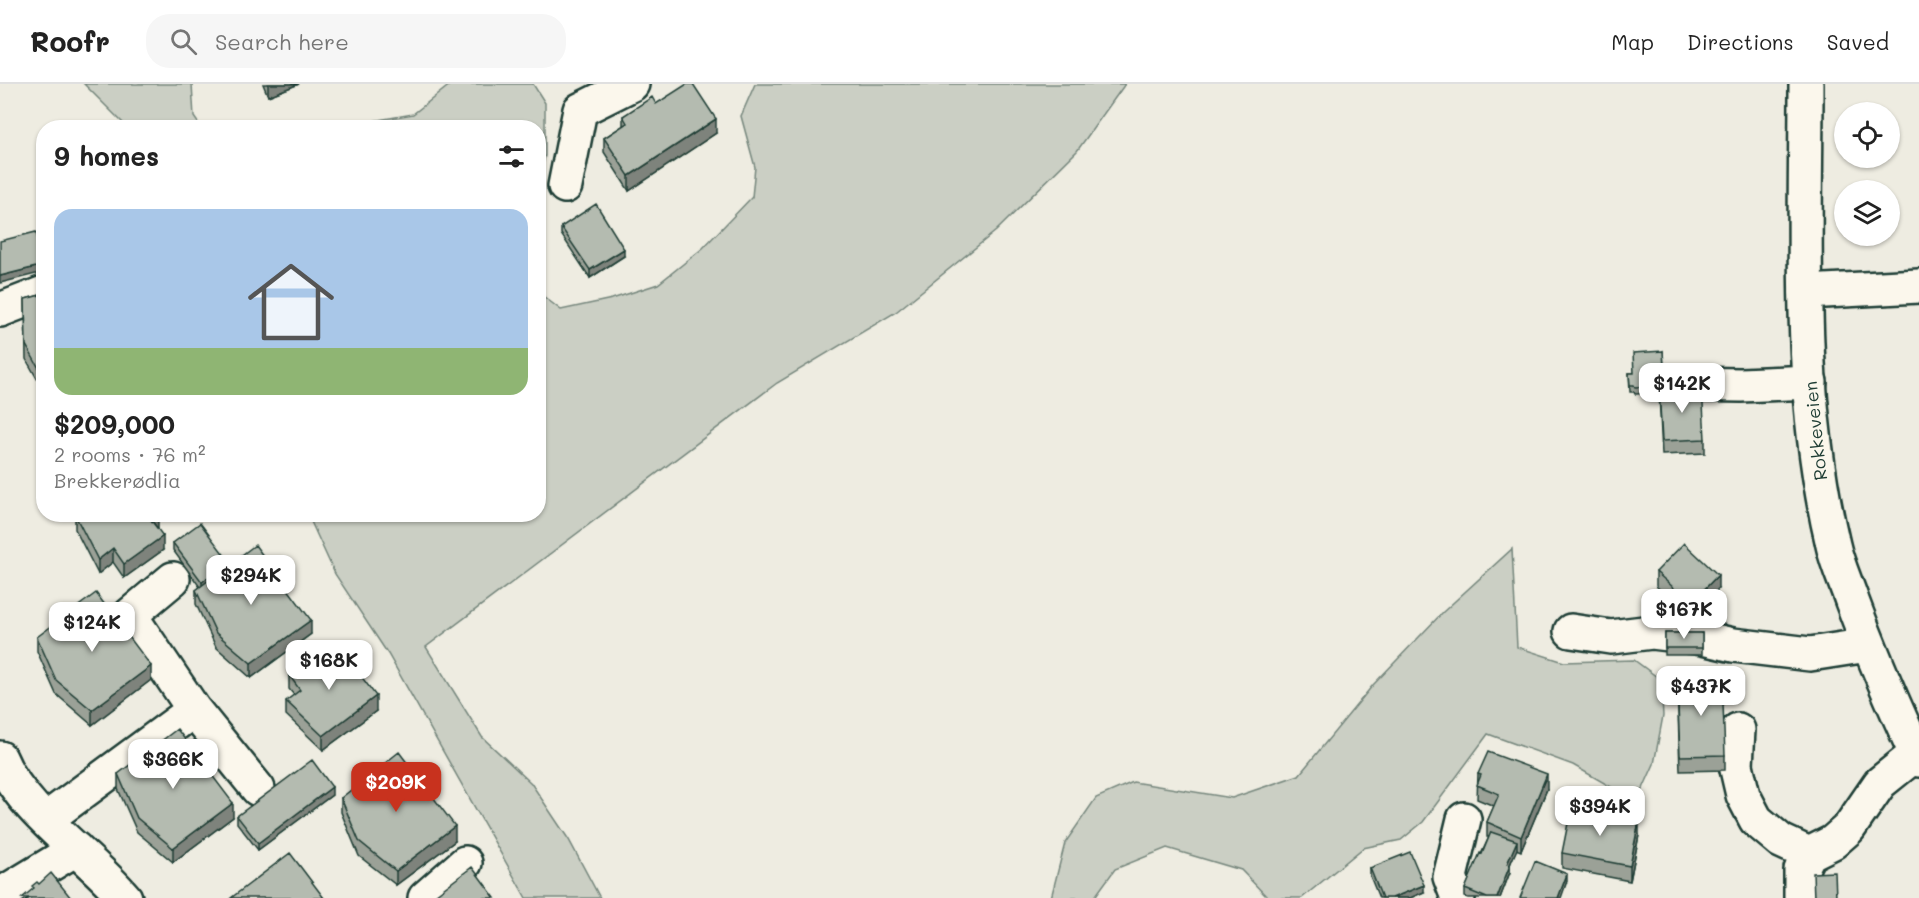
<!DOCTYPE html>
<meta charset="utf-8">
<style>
:root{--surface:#fff;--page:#f6f6f6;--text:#222;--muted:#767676;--line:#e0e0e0;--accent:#c8321e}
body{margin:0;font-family:Mali,sans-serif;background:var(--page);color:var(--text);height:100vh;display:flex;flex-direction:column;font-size:22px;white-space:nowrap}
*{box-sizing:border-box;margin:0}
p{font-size:20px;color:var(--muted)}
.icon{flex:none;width:33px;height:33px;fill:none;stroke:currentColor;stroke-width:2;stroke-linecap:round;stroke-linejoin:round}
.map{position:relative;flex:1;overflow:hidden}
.sheet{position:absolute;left:36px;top:36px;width:510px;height:402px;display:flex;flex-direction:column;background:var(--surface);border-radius:24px;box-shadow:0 2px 4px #0004}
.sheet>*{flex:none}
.tools{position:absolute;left:1834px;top:18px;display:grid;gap:12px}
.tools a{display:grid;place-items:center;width:66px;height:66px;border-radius:50%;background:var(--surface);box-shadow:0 2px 4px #0004;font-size:30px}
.price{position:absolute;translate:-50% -51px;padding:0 14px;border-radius:12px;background:#fff;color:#222;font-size:20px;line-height:39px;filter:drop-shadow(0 2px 3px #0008)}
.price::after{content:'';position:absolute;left:50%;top:36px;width:18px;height:14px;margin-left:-9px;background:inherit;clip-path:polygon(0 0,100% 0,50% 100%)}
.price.current{background:var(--accent);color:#fff}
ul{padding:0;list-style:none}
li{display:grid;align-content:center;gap:12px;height:318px;padding:0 18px}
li+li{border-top:2px solid var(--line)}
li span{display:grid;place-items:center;height:186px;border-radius:18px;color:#555}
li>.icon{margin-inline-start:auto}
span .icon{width:108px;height:108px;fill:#fffc;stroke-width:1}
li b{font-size:26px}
h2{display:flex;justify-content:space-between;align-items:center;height:72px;padding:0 18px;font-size:26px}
header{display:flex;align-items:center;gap:36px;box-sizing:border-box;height:84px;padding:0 30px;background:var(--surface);border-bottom:2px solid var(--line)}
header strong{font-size:28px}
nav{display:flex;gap:33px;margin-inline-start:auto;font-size:21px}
.search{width:420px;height:54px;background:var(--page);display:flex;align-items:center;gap:15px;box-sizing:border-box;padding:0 21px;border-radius:24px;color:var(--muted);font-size:22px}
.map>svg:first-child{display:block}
.green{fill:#cbcfc4;stroke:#75867c;stroke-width:1.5}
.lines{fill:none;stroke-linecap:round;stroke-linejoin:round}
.minor-casing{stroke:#1f3d34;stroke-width:38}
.major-casing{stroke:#1f3d34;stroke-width:38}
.minor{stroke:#fbf7ec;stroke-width:33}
.major{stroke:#fbf7ec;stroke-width:33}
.wall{fill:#9ba197;stroke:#1f3d34;stroke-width:1.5}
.shaded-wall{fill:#7e837b;stroke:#1f3d34;stroke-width:1.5}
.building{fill:#b4bbb0;stroke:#1f3d34;stroke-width:1.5}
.labels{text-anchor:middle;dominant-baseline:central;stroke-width:5;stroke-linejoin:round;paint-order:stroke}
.street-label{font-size:18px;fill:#1f3d34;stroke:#fbf7ec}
</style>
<header>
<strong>Roofr</strong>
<div class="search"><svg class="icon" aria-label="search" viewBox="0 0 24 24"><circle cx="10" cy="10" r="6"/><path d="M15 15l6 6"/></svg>Search here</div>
<nav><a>Map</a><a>Directions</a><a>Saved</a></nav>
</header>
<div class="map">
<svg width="1919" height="814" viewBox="0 0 1919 814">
<rect width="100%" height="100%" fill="#eeece1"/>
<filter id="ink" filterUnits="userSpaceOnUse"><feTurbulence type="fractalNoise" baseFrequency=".0167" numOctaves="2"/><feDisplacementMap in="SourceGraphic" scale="12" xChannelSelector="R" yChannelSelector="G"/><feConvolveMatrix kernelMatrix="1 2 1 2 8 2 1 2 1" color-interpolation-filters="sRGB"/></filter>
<g filter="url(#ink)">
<path class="green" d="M 84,0 L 192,0 L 194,33 L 201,43 L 127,43 Z
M 451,0 L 533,0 L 545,19 L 545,72 L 539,96 L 538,44 L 338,43 L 413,30 Z
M 755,0 L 1125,0 L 1077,67 L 996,147 L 896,228 L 777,299 L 426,563 L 482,653 L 531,699 L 569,756 L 600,814 L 526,814 L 388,570 L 335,490 L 308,431 L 538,430 L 539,209 L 561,226 L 612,215 L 658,200 L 703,164 L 752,113 L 755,83 L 741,32 Z
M 1512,465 L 1517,563 L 1564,578 L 1634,576 L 1661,596 L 1663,632 L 1654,680 L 1637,718 L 1573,681 L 1488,650 L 1423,738 L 1401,756 L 1363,764 L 1302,814 L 1268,814 L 1241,786 L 1167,764 L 1115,785 L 1094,814 L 1051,814 L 1065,759 L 1096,714 L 1133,698 L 1232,714 L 1299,691 L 1373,601 L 1443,528 Z"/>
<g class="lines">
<defs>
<path id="minor" d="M 565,102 L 580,26 L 632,0
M 1806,208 L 1919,202
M 0,226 L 44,209
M 1680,300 L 1741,301 L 1810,298
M 1571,547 L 1611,553 L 1652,548 L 1702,554 L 1733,561 L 1810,570 L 1868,561
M 194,626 L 258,705
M 1738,646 L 1736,681 L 1743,711 L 1756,736 L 1781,757 L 1809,770
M 0,674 C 22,728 87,769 125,814
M 45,736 L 194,626 L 130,531 L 173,495
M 0,811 L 76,765
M 425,814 L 465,779
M 1458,814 L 1450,793 L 1464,735
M 1801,814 L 1801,786 L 1809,770 L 1833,758 L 1849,744 L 1880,699 L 1916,670"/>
<path id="major" d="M 1806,0 C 1806,154 1797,311 1833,461 C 1837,480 1846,499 1852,517 C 1872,571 1895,624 1919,676"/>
</defs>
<use href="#minor" class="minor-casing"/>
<use href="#major" class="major-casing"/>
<use href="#minor" class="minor"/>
<use href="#major" class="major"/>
</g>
<path class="wall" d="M 263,0 L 299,0 L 268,12 Z
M 656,20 L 716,49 L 629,107 L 604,68 L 604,54 L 623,42 L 623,32 Z
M 561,143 L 624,172 L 590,194 L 561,150 Z
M 44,210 L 44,307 L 26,275 L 25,215 Z
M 1663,267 L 1665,305 L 1705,355 L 1705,369 L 1662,371 L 1659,309 L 1635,310 L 1634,308 L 1630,308 L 1629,289 L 1633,289 Z
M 75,431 L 163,466 L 124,494 L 113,478 L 98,490 L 75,445 Z
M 173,459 L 229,481 L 311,550 L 251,594 L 216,563 L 196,520 L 196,506 L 200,503 L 173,466 Z
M 1656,488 L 1718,505 L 1690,534 L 1684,528 L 1679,534 L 1669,524 L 1669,514 L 1656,502 Z
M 1665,549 L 1702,549 L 1702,571 L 1665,571 Z
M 37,553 L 151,596 L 92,641 L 56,610 L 37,567 Z
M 289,591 L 376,627 L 323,666 L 286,631 L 286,617 L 294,611 L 289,605 Z
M 1677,596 L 1725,671 L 1725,686 L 1680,687 Z
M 118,690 L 233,733 L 173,778 L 137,748 L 118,705 Z
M 1478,690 L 1547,705 L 1521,767 L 1516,765 L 1510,781 L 1510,788 L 1500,814 L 1468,814 L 1465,813 L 1465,805 L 1489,753 L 1487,753 L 1487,738 L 1494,722 L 1477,715 Z
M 332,711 L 258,766 L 237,739 L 237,732 Z
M 341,714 L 455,757 L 396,801 L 359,772 L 341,728 Z
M 1639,751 L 1630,797 L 1562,784 L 1562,769 Z
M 1370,784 L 1424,808 L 1410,814 L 1379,814 L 1370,792 Z"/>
<path class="shaded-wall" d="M 268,0 L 299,0 L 268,12 Z
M 716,35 L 716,49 L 629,107 L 629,92 Z
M 624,165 L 624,172 L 590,194 L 590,186 Z
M 44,181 L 44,188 L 0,199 L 0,192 Z
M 158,431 L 158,445 L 151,436 Z
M 163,452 L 163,466 L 124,494 L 124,480 Z
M 113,464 L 113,478 L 98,490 L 98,476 Z
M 229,477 L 229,484 L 202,505 L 202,498 Z
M 1718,491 L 1718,505 L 1690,534 L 1690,520 Z
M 1684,514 L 1684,528 L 1679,534 L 1679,519 Z
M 311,536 L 311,550 L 251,594 L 251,579 Z
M 151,582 L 151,596 L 92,641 L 92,626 Z
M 376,612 L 376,627 L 323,666 L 323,652 Z
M 1547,690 L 1547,705 L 1521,767 L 1521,753 Z
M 332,703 L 332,711 L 258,766 L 258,759 Z
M 233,719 L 233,733 L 173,778 L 173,764 Z
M 1639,737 L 1639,751 L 1630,797 L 1630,782 Z
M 455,742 L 455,757 L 396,801 L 396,787 Z
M 1517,757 L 1517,765 L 1507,787 L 1507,780 Z
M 1510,781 L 1510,788 L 1500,814 L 1497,814 Z
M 1567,790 L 1567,797 L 1561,814 L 1558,814 Z
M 1424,801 L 1424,808 L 1410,814 L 1392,814 Z"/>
<path class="building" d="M 687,0 L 693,0 L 716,35 L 629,92 L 604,54 L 627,39 L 623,32 L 652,13 L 656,20 Z
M 596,120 L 624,165 L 590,186 L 561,143 Z
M 36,148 L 44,177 L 44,181 L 0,192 L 0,157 Z
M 44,210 L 44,293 L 26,261 L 25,215 Z
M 1663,267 L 1665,301 L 1635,303 L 1634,301 L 1630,301 L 1629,289 L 1634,289 L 1633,269 Z
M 1702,303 L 1705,355 L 1662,357 L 1659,305 Z
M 158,430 L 151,436 L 163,452 L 124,480 L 113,464 L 98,476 L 75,431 Z
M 200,439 L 229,477 L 202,498 L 173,459 Z
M 1684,459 L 1718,491 L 1690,520 L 1684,514 L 1679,519 L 1669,510 L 1674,504 L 1656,488 Z
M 255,461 L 311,536 L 251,579 L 216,549 L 196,506 Z
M 96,509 L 151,582 L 92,626 L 56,596 L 37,553 Z
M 1665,549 L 1702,549 L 1702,564 L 1665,564 Z
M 327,562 L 338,578 L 346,572 L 376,612 L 323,652 L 286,617 L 300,606 L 289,591 Z
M 1722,594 L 1725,671 L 1680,672 L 1677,596 Z
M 177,645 L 233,719 L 173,764 L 137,734 L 118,690 Z
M 399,668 L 455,742 L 396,787 L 359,757 L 341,714 Z
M 1488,668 L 1547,690 L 1521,753 L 1487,738 L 1499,710 L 1477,701 L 1481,691 L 1478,690 Z
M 312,676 L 332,703 L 258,759 L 237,732 Z
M 1571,724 L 1639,737 L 1630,782 L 1562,769 Z
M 1491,748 L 1517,757 L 1507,780 L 1510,781 L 1497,814 L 1487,814 L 1465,805 L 1480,769 L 1482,770 Z
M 1410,768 L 1424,801 L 1392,814 L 1382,814 L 1370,784 Z
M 290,769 L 324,814 L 231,814 Z
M 1535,777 L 1567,790 L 1558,814 L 1520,814 Z
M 472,783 L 495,814 L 431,814 Z
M 1835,788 L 1836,814 L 1814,814 L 1813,789 Z
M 51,789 L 71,814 L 22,814 L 34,804 L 32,802 L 37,798 L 39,800 Z"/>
</g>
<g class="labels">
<g class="street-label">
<text transform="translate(1815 347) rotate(-96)">Rokkeveien</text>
</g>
</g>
</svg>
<div class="tools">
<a><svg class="icon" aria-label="locate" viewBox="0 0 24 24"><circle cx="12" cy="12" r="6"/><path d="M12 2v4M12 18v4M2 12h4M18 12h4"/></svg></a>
<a><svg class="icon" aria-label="layers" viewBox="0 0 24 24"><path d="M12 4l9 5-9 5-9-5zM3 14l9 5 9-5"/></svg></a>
</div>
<b class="price" style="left:1682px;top:330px">$142K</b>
<b class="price" style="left:251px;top:522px">$294K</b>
<b class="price" style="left:1684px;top:556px">$167K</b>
<b class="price" style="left:92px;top:569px">$124K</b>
<b class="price" style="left:329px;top:607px">$168K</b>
<b class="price" style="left:1701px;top:633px">$437K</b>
<b class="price" style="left:173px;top:706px">$366K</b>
<b class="price current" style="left:396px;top:729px">$209K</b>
<b class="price" style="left:1600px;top:753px">$394K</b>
<section class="sheet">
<h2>9 homes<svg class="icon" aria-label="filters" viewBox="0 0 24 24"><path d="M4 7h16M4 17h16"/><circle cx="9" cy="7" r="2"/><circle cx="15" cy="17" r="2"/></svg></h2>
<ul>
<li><span style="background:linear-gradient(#a9c7e8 75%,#8fb573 0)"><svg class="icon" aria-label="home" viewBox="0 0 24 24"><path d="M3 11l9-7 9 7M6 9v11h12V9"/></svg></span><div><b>$209,000</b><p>2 rooms · 76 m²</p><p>Brekkerødlia</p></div></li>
</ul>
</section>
</div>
